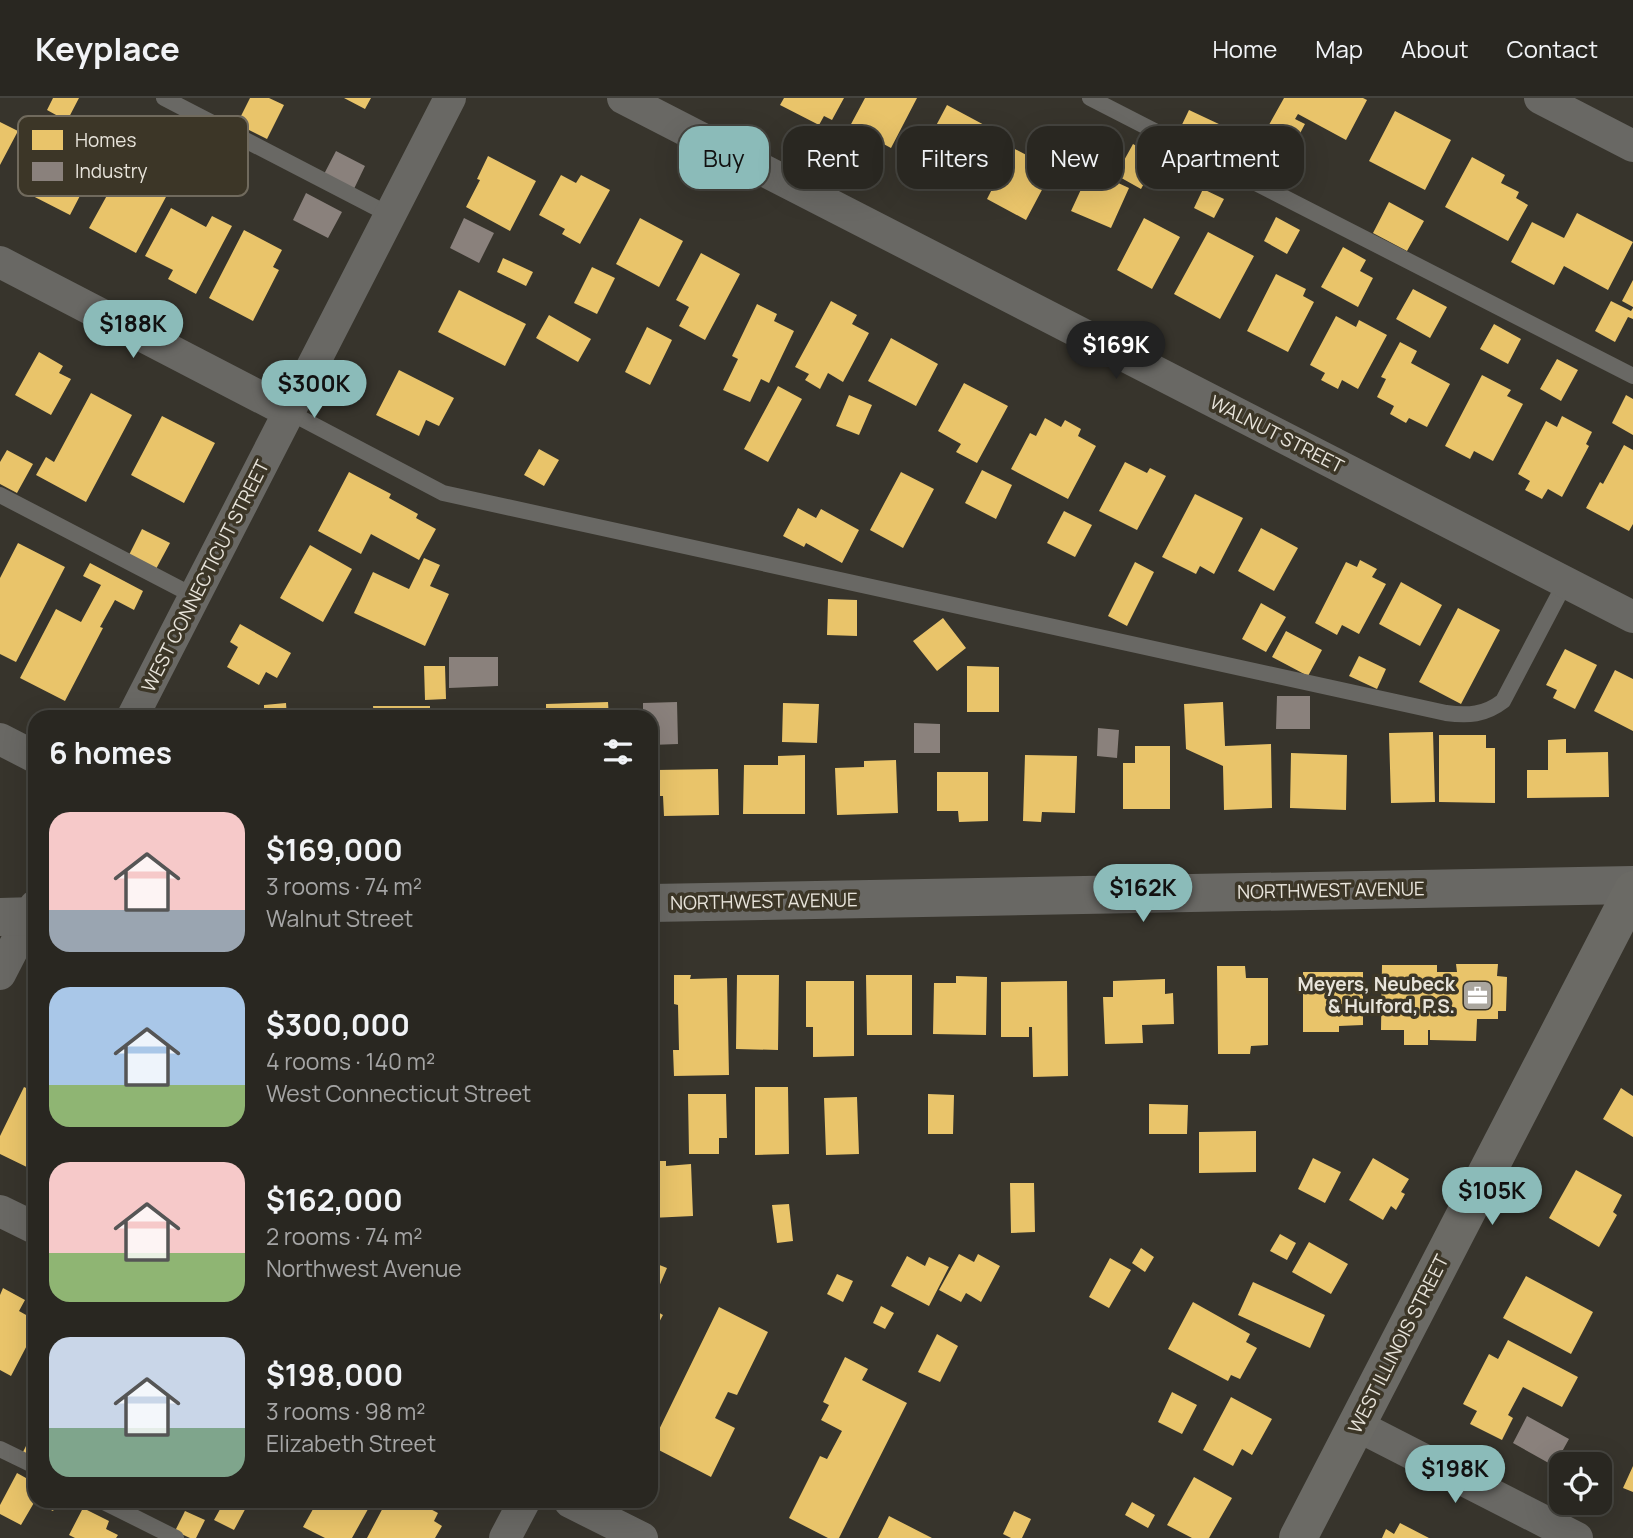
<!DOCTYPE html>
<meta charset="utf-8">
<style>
:root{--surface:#292721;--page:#312f2a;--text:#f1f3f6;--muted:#a5a5a5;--line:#45443f;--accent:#8bbbb9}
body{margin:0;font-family:Manrope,sans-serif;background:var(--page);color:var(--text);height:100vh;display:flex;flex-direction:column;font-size:26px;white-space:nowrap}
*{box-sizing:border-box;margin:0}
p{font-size:23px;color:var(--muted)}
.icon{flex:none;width:38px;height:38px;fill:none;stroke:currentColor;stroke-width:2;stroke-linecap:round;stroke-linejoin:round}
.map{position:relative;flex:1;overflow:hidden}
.details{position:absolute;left:28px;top:612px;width:630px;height:798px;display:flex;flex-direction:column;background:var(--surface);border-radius:21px;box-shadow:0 7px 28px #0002,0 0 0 2px var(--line)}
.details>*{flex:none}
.top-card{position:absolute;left:679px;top:28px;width:665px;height:63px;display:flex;gap:14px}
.fabs{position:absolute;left:1549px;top:1354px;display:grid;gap:14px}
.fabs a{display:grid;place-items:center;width:63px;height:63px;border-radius:14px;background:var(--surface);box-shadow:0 7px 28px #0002,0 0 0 2px var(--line);font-size:35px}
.price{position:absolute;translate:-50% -60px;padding:0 16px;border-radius:24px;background:var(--accent);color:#111;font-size:23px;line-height:46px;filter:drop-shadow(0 2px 4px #0008)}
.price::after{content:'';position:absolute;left:50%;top:42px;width:21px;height:16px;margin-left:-10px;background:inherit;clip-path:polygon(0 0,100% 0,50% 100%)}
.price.active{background:#222;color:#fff}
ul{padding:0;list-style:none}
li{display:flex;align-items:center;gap:21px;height:175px;padding:0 21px}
li span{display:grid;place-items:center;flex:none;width:196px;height:140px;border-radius:21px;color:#555}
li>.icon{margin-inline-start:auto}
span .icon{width:84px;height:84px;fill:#fffc;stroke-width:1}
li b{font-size:30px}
h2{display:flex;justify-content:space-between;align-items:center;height:84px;padding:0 21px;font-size:30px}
.chip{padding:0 24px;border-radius:21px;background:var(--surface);box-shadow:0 7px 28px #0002,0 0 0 2px var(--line);font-size:24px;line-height:63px}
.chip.active{background:var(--accent);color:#111}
header{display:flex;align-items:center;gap:42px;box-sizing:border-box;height:98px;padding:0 35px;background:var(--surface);border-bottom:2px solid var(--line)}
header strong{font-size:33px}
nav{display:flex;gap:38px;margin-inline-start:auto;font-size:24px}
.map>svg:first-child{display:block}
.homes{fill:#e9c46a}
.industry{fill:#8a817c}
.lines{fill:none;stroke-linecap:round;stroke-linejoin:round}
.service{stroke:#696864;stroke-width:16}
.minor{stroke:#696864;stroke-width:32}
.tertiary{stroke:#696864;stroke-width:38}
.secondary{stroke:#6b6a65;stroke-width:38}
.labels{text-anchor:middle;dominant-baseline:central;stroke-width:7;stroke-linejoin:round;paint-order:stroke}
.street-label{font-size:19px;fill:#e8e4db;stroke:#3c3627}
.poi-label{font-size:19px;font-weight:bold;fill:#e8e4db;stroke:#3c3627;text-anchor:end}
.key{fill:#3c3627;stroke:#706a5d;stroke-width:2}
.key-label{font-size:19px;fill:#e8e4db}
</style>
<header>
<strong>Keyplace</strong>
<nav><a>Home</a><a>Map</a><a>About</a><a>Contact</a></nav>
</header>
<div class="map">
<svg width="1633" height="1440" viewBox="0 0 1633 1440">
<rect width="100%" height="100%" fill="#37342c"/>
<path class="homes" d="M 53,0 L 79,0 L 67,23 L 47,12 Z
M 250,0 L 269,0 L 284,7 L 267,41 L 237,26 Z
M 344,0 L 371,0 L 365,11 Z
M 784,0 L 844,0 L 832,22 L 824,18 L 819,27 L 780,7 Z
M 865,0 L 917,0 L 891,50 L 850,28 Z
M 1284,0 L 1363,0 L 1367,2 L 1346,42 L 1298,16 L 1295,21 L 1305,26 L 1289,56 L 1261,41 Z
M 947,7 L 988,29 L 953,93 L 913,71 Z
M 1189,12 L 1221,27 L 1208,52 L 1177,37 Z
M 1395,13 L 1451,42 L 1425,92 L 1369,63 Z
M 0,24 L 18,33 L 0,67 Z
M 51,42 L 97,65 L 70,117 L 25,94 Z
M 1133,46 L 1158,60 L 1141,91 L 1116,77 Z
M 1013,50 L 1053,71 L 1026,122 L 987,101 Z
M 488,58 L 536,83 L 510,133 L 466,109 L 480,82 L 477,81 Z
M 1472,59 L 1505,77 L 1501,85 L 1519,94 L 1516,100 L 1528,107 L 1508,143 L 1445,109 Z
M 121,72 L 167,97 L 136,155 L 89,130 Z
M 1090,72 L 1129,90 L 1111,130 L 1071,113 Z
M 561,77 L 576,85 L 581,77 L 610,92 L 580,146 L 562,136 L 565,131 L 539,117 Z
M 1203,91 L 1224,101 L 1214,120 L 1194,110 Z
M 1389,104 L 1424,123 L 1407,153 L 1373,135 Z
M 171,110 L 206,129 L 212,118 L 232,128 L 196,196 L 168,181 L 173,172 L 145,158 Z
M 1577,115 L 1633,144 L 1608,192 L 1564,168 L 1554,187 L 1511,164 L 1532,124 L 1564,140 Z
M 1276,119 L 1300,132 L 1287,156 L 1264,143 Z
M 640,120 L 683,143 L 659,189 L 616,166 Z
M 1144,120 L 1180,139 L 1152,191 L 1117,172 Z
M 244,132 L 282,152 L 273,169 L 279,172 L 253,223 L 209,200 Z
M 1208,134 L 1254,158 L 1220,221 L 1174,196 Z
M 1343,149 L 1366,162 L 1360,173 L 1373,180 L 1358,209 L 1321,189 Z
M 701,155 L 740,176 L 705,242 L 679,228 L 689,209 L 676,202 Z
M 503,160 L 533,174 L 526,188 L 497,174 Z
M 592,169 L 615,180 L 597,216 L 574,205 Z
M 1276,176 L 1306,191 L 1303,198 L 1314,204 L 1288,254 L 1247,233 Z
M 1633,182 L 1633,209 L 1622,203 Z
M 1413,191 L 1447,209 L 1430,240 L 1396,221 Z
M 459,192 L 526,226 L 505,268 L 438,234 Z
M 831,203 L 857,217 L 852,226 L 869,235 L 843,284 L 828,275 L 820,291 L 805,282 L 809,276 L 795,269 Z
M 1611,203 L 1631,213 L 1633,210 L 1633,221 L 1628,219 L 1615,244 L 1595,233 Z
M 757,206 L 777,216 L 774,223 L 794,233 L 769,285 L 761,281 L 750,304 L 723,292 L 738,261 L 732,258 Z
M 549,217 L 591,241 L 578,264 L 536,240 Z
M 1336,218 L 1356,229 L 1359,222 L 1387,237 L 1358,291 L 1342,282 L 1338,291 L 1321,282 L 1325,275 L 1310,267 Z
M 1494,226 L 1521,241 L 1508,266 L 1480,251 Z
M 647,229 L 672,242 L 650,287 L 625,274 Z
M 891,240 L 938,266 L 916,308 L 868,283 Z
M 1400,244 L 1417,253 L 1411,265 L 1450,286 L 1427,329 L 1409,320 L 1406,325 L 1390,316 L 1394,308 L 1377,299 L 1386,281 L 1381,279 Z
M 39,254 L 63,268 L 59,275 L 71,281 L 51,317 L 15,297 Z
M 1557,261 L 1578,272 L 1561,303 L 1540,291 Z
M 399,272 L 454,300 L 439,328 L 426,322 L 419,338 L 376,317 Z
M 1482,277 L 1511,292 L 1507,298 L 1523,306 L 1493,363 L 1474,353 L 1470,361 L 1445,348 Z
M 964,285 L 1008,308 L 977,365 L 956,354 L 961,346 L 938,333 Z
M 778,288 L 802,301 L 768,364 L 744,351 Z
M 91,295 L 132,317 L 86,404 L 36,377 L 46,359 L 54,364 Z
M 849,297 L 872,307 L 859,337 L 836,328 Z
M 1626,297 L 1633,301 L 1633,337 L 1612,325 Z
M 162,318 L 215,345 L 184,405 L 131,377 Z
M 1562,318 L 1592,334 L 1586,346 L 1589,348 L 1562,399 L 1548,391 L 1542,401 L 1525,392 L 1530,383 L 1518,376 L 1546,323 L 1557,329 Z
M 1045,320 L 1061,329 L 1065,322 L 1081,331 L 1078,338 L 1096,348 L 1068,401 L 1011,371 L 1030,335 L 1036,338 Z
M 1624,347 L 1633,352 L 1633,426 L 1629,433 L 1586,410 L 1600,384 L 1603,386 Z
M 539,351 L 559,362 L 544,388 L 524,377 Z
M 7,352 L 33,366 L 17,395 L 0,386 L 0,364 Z
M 1125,364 L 1147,375 L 1150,370 L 1166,378 L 1137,432 L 1099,413 Z
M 982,372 L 1012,387 L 996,421 L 965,405 Z
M 349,374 L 391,396 L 389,400 L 418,416 L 416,420 L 436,431 L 419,462 L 371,436 L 361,456 L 318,433 Z
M 901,374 L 934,391 L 903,450 L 870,432 Z
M 1195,396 L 1243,420 L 1214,476 L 1200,468 L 1196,476 L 1162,459 Z
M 798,410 L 816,420 L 821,411 L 859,432 L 842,465 L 806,445 L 804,449 L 783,438 Z
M 1064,413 L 1092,427 L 1075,459 L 1047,445 Z
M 1261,430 L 1298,450 L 1274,493 L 1238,473 Z
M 142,431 L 170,445 L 156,471 L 129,457 Z
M 18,445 L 65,469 L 16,564 L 0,556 L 0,480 Z
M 310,447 L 352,471 L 323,524 L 280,500 Z
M 424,460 L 440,467 L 430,488 L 449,496 L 425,548 L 354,515 L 373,474 L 409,491 Z
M 1360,462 L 1377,471 L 1372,479 L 1386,486 L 1359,536 L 1342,527 L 1337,537 L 1315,525 L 1346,464 L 1357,469 Z
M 1135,464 L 1154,474 L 1127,528 L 1108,518 Z
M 90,465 L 143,493 L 134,512 L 115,502 L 100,529 L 103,530 L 65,603 L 20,580 L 56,511 L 81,524 L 101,487 L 83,478 Z
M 1401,484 L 1442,507 L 1420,548 L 1379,526 Z
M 828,501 L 857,502 L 857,538 L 827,537 Z
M 1261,505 L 1286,519 L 1266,554 L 1242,541 Z
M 1458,510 L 1500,532 L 1461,606 L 1419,584 Z
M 943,520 L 966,550 L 937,573 L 913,543 Z
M 240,526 L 291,555 L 277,580 L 266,574 L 259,587 L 227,569 L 238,549 L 230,544 Z
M 1286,533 L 1322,552 L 1308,578 L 1272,559 Z
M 1565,551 L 1597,567 L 1575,611 L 1553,600 L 1557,592 L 1546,587 Z
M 1359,558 L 1386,571 L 1377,591 L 1349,578 Z
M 424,568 L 445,568 L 446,601 L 425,602 Z
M 967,568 L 999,569 L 999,614 L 967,614 Z
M 1615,572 L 1633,581 L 1633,633 L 1594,613 Z
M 608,604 L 609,620 L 546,620 L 546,606 Z
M 1223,604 L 1225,648 L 1271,646 L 1272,710 L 1224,712 L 1223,668 L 1186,651 L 1184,606 Z
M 286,605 L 287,620 L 264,620 L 264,607 Z
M 783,605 L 819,606 L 817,645 L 782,644 Z
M 373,608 L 430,608 L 430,620 L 374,620 Z
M 1433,634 L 1435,704 L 1391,705 L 1389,635 Z
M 1439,637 L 1486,637 L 1486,650 L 1495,650 L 1495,705 L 1439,704 Z
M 1566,641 L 1566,655 L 1608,654 L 1609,699 L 1527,700 L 1527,672 L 1548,672 L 1548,642 Z
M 1135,648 L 1170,648 L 1170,711 L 1123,711 L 1123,665 L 1135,665 Z
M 1291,655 L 1347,657 L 1346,712 L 1290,710 Z
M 805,657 L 805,716 L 743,716 L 744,667 L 778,667 L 778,658 Z
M 1025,657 L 1077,658 L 1075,715 L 1042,714 L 1041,724 L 1023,723 Z
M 896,662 L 898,715 L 837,717 L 835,670 L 864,669 L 864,663 Z
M 718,671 L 719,717 L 664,718 L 663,698 L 657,698 L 656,672 Z
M 937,674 L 988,674 L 988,723 L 959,724 L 958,713 L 937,713 Z
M 1456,866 L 1498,866 L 1497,878 L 1507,879 L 1506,913 L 1498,913 L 1498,921 L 1477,921 L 1476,943 L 1430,942 L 1430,932 L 1428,932 L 1428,947 L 1404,947 L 1404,932 L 1381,932 L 1382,867 L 1437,867 L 1437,874 L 1457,874 Z
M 1217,868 L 1245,868 L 1246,880 L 1268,880 L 1268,947 L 1251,948 L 1250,956 L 1218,956 Z
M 1303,874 L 1363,874 L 1363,927 L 1339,928 L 1339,934 L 1303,934 Z
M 674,877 L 691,877 L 690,881 L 727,880 L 729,977 L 674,978 L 673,952 L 679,952 L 678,907 L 674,906 Z
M 737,877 L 779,877 L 778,952 L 736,951 Z
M 866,877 L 912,877 L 912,937 L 867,937 Z
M 956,878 L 987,879 L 986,937 L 933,936 L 934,885 L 956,885 Z
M 1165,881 L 1165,896 L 1173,895 L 1174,926 L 1142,927 L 1143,945 L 1105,946 L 1103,899 L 1113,899 L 1113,883 Z
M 806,883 L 854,883 L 854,958 L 813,959 L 813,929 L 806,929 Z
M 1067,883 L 1068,978 L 1033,979 L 1032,929 L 1029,929 L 1029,939 L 1001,939 L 1001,884 Z
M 24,989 L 35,994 L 35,1073 L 0,1056 L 0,1038 Z
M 755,989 L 788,989 L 789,1056 L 755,1057 Z
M 1621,990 L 1633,998 L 1633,1039 L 1603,1021 Z
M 688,996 L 726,996 L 727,1040 L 719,1040 L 719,1056 L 689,1056 Z
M 928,996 L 954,997 L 953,1036 L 928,1036 Z
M 857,999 L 859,1056 L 826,1057 L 824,1000 Z
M 1149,1006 L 1188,1007 L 1187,1036 L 1149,1036 Z
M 1256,1033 L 1256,1074 L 1199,1075 L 1199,1034 Z
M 1313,1060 L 1341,1074 L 1325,1105 L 1298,1091 Z
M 1373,1060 L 1409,1081 L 1401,1094 L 1405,1096 L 1396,1112 L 1391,1108 L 1383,1122 L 1349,1102 Z
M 651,1063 L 666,1063 L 666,1068 L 691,1066 L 693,1118 L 651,1120 Z
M 1576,1072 L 1622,1097 L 1613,1114 L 1617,1117 L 1599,1149 L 1549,1120 Z
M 1010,1085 L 1034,1085 L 1035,1134 L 1011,1135 Z
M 789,1106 L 793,1143 L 777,1145 L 772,1107 Z
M 1280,1136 L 1296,1145 L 1287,1162 L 1270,1153 Z
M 1309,1144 L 1348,1166 L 1331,1196 L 1292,1174 Z
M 1141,1150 L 1154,1159 L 1145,1174 L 1132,1165 Z
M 959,1156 L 974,1164 L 978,1156 L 1000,1168 L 981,1204 L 966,1195 L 961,1204 L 939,1192 Z
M 907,1158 L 925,1168 L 929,1159 L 949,1169 L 929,1208 L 891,1188 Z
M 1110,1160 L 1131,1172 L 1109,1210 L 1089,1199 Z
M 652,1164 L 667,1170 L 655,1198 L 651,1197 Z
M 837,1176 L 853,1183 L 843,1204 L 827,1196 Z
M 1526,1178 L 1593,1214 L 1571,1256 L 1503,1220 Z
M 1253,1184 L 1325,1217 L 1310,1250 L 1238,1217 Z
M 3,1190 L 25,1202 L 19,1213 L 35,1222 L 35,1232 L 11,1278 L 0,1272 L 0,1197 Z
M 1193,1204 L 1250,1236 L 1246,1244 L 1257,1250 L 1240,1281 L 1231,1277 L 1228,1283 L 1168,1251 Z
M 881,1208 L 894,1215 L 885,1231 L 873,1225 Z
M 719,1209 L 768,1234 L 737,1297 L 728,1294 L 715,1320 L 735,1330 L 711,1379 L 651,1348 Z
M 651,1210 L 663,1217 L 651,1239 Z
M 937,1236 L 958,1248 L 940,1284 L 918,1274 Z
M 1508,1242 L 1578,1279 L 1562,1309 L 1523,1289 L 1508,1317 L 1513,1320 L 1502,1342 L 1470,1326 L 1477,1313 L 1463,1306 L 1489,1256 L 1498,1261 Z
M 845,1259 L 868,1271 L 862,1282 L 907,1305 L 839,1440 L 828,1440 L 789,1420 L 820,1358 L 827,1361 L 842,1333 L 821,1322 L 829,1307 L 823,1304 Z
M 1172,1294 L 1197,1307 L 1182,1336 L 1158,1324 Z
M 1231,1299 L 1272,1321 L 1252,1357 L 1242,1351 L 1233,1368 L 1203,1352 Z
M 35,1330 L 35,1360 L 23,1354 Z
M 1633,1368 L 1633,1394 L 1623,1390 Z
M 17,1375 L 35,1385 L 35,1403 L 21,1427 L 0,1416 L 0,1407 Z
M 1194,1379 L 1232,1400 L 1209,1440 L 1192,1440 L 1167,1427 Z
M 35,1404 L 58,1404 L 53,1413 Z
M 224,1404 L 249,1404 L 234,1432 L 214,1422 Z
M 317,1404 L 372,1404 L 352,1440 L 325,1440 L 303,1429 Z
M 386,1404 L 417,1404 L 438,1415 L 434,1423 L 442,1428 L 435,1440 L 367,1440 Z
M 1132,1404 L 1155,1417 L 1148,1430 L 1125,1417 Z
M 83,1410 L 109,1423 L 106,1431 L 118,1437 L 116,1440 L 75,1440 L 69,1437 Z
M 185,1413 L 205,1422 L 196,1440 L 190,1440 L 175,1433 Z
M 1014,1413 L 1031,1421 L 1022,1440 L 1011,1440 L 1003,1436 Z
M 889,1418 L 932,1440 L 878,1440 Z
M 1400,1425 L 1429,1440 L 1382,1440 L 1386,1431 L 1394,1436 Z"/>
<path class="industry" d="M 336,53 L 365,68 L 353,93 L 323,78 Z
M 306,95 L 342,114 L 328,140 L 293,122 Z
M 464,120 L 494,135 L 479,165 L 450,150 Z
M 449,559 L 498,559 L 498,588 L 449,590 Z
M 1277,598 L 1310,598 L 1310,631 L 1276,631 Z
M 677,604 L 678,646 L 651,647 L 651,620 L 643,620 L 643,605 Z
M 914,625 L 940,626 L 940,655 L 914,655 Z
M 1098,630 L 1119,632 L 1117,660 L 1097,658 Z
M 1527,1318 L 1569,1341 L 1554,1368 L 1513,1345 Z"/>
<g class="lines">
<path class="service" d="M 164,0 L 390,117
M 1090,0 L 1633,278
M 289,314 L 443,395 L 1446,615 C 1468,618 1485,617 1503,603 L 1565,485
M 0,397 L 194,498
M 0,1351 L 35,1368
M 104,1404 L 176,1440"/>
<path class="minor" d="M 623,0 L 1633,519
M 1540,0 L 1633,48
M 0,164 L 289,314
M 132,620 L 450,0
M 0,641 L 35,659
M 0,876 L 35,808
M 0,1113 L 35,1130
M 1356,1327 L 1577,1440
M 570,1404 L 642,1440
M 505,1440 L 524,1404"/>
<path class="tertiary" d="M 651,805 L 1633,787
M 0,819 L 35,818"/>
<path class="secondary" d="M 1298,1440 L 1633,792"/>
</g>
<defs>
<symbol id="office-square" viewBox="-11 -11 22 22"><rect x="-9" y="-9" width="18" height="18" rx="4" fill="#aaa69e" stroke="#3c3627"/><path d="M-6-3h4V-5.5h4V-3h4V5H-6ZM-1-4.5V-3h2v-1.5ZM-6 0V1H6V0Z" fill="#fff"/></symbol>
</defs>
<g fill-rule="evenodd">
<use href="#office-square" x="1460" y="880" width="35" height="35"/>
</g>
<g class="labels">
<g class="street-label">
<text transform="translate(1277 336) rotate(27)">WALNUT STREET</text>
<text transform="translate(205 478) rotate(-63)">WEST CONNECTICUT STREET</text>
<text transform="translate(1331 792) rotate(-1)">NORTHWEST AVENUE</text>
<text transform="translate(764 803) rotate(-1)">NORTHWEST AVENUE</text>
<text transform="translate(1398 1246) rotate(-63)">WEST ILLINOIS STREET</text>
</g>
<g class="poi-label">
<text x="1455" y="886">Meyers, Neubeck<tspan x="1455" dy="22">&amp; Hulford, P.S.</tspan></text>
</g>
</g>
<rect x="18" y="18" width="230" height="80" rx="10" class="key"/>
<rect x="32" y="32" width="31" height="20" fill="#e9c46a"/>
<rect x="32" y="64" width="31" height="19" fill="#8a817c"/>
<g class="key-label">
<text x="75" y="49">Homes</text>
<text x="75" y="80">Industry</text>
</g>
</svg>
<div class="fabs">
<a><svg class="icon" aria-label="locate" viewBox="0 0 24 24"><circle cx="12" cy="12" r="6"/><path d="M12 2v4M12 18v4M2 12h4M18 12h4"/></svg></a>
</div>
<b class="price" style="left:133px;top:262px">$188K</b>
<b class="price active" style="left:1116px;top:283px">$169K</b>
<b class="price" style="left:314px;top:322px">$300K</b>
<b class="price" style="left:1143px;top:826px">$162K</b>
<b class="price" style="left:1492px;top:1129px">$105K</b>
<b class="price" style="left:1455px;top:1407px">$198K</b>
<div class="top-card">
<a class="chip active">Buy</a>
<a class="chip">Rent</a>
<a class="chip">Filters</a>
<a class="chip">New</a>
<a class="chip">Apartment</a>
</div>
<section class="details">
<h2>6 homes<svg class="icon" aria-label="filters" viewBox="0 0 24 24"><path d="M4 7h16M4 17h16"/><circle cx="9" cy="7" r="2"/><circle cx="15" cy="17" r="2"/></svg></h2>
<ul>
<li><span style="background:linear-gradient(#f6c9c9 70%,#9aa5b1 0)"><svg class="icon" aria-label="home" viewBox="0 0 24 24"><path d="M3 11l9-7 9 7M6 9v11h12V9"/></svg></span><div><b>$169,000</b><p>3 rooms · 74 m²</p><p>Walnut Street</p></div></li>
<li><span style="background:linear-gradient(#a9c7e8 70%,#8fb573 0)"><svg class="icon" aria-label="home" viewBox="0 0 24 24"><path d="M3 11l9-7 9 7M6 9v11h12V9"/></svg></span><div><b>$300,000</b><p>4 rooms · 140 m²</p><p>West Connecticut Street</p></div></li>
<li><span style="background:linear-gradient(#f6c9c9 65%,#8fb573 0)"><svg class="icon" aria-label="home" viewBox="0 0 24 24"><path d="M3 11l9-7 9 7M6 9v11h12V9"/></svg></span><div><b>$162,000</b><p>2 rooms · 74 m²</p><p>Northwest Avenue</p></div></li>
<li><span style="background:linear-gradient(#c9d6e8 65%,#7fa58c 0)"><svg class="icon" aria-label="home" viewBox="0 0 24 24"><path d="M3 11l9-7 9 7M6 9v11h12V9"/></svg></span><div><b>$198,000</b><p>3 rooms · 98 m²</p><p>Elizabeth Street</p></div></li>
</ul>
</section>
</div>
